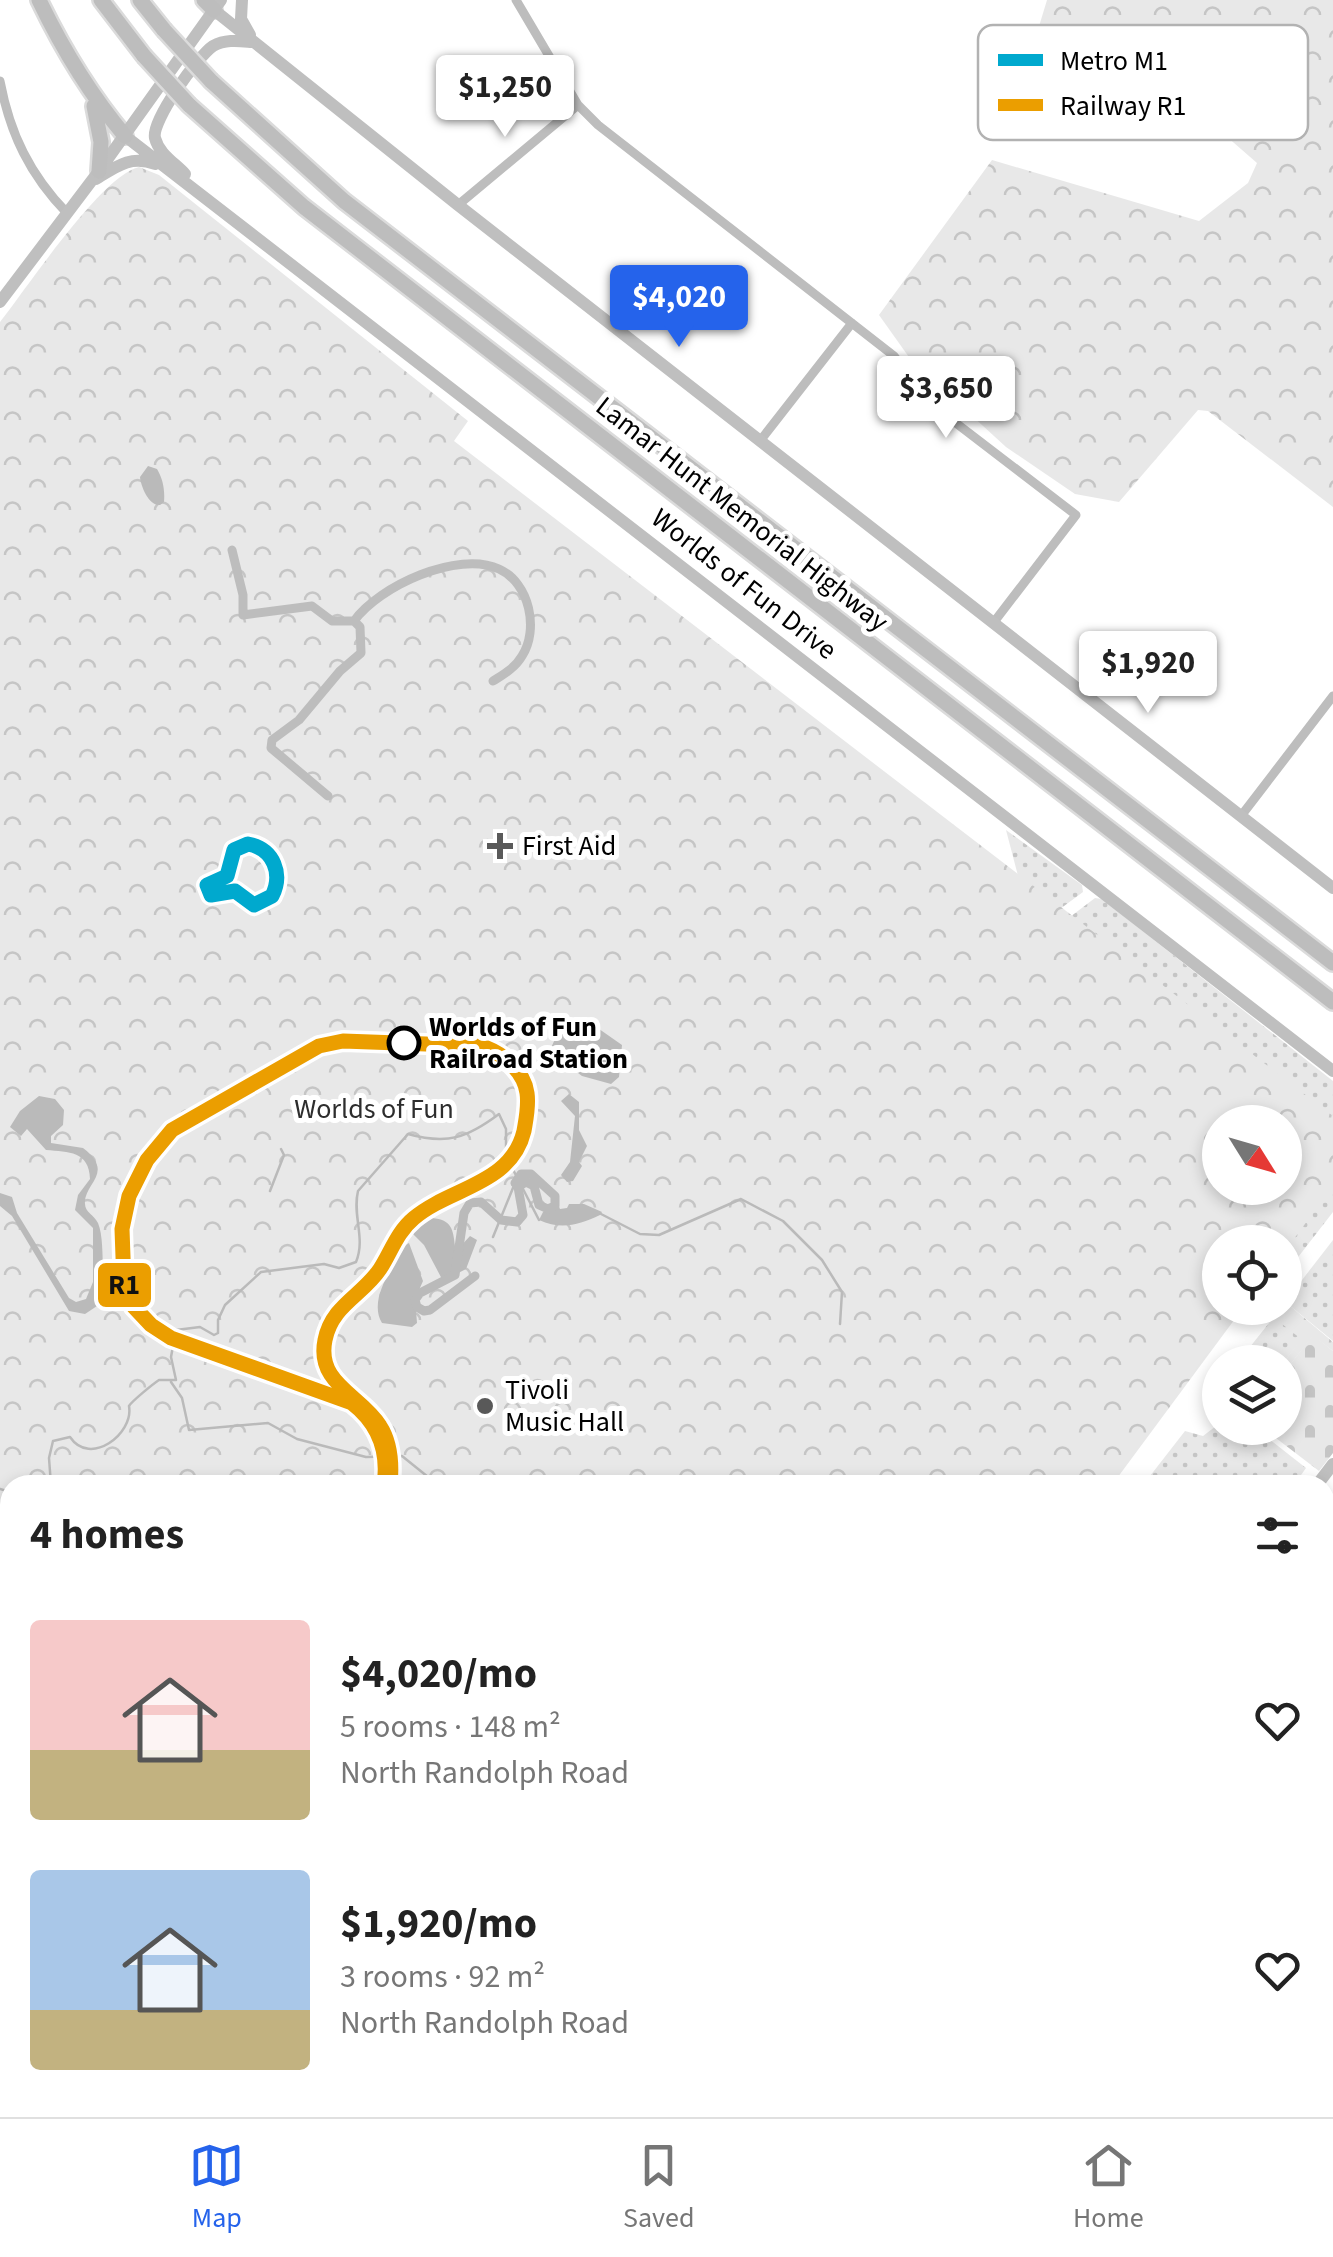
<!DOCTYPE html>
<meta charset="utf-8">
<style>
:root{--surface:#fff;--page:#f6f6f6;--text:#222;--muted:#767676;--line:#e0e0e0;--accent:#2563eb}
body{margin:0;font-family:"Source Sans 3",sans-serif;background:var(--page);color:var(--text);height:100vh;display:flex;flex-direction:column;font-size:38px;white-space:nowrap}
*{box-sizing:border-box;margin:0}
p{font-size:32px;color:var(--muted)}
.icon{flex:none;width:55px;height:55px;fill:none;stroke:currentColor;stroke-width:2;stroke-linecap:round;stroke-linejoin:round}
.map{position:relative;flex:1;overflow:hidden}
.side{position:absolute;left:0px;top:1475px;width:1335px;height:642px;display:flex;flex-direction:column;background:var(--surface);border-radius:30px 30px 0 0;box-shadow:0 5px 15px #0003}
.side>*{flex:none}
.needle{width:65px;rotate:127deg}
.controls{position:absolute;left:1202px;top:1105px;display:grid;gap:20px}
.controls a{display:grid;place-items:center;width:100px;height:100px;border-radius:50%;background:var(--surface);box-shadow:0 5px 15px #0003;font-size:50px}
.price{position:absolute;translate:-50% -85px;padding:0 22px;border-radius:10px;background:#fff;color:#222;font-size:32px;line-height:65px;filter:drop-shadow(0 2px 5px #0008)}
.price::after{content:'';position:absolute;left:50%;top:60px;width:30px;height:22px;margin-left:-15px;background:inherit;clip-path:polygon(0 0,100% 0,50% 100%)}
.price.active{background:var(--accent);color:#fff}
ul{padding:0;list-style:none}
li{display:flex;align-items:center;gap:30px;height:250px;padding:0 30px}
li span{display:grid;place-items:center;flex:none;width:280px;height:200px;border-radius:10px;color:#555}
li>.icon{margin-inline-start:auto}
span .icon{width:120px;height:120px;fill:#fffc;stroke-width:1}
li b{font-size:42px}
h2{display:flex;justify-content:space-between;align-items:center;height:120px;padding:0 30px;font-size:42px}
.tab-bar{display:flex;justify-content:space-around;align-items:center;height:140px;border-top:2px solid var(--line);background:var(--surface);font-size:28px;color:var(--muted)}
.tab-bar a{display:grid;justify-items:center;gap:5px}
.tab-bar .active{color:var(--accent)}
.map>svg:first-child{display:block}
.grass{fill:url(#grass-dots);fill-rule:evenodd}
.forest{fill:url(#forest-crowns);fill-rule:evenodd}
.cemetery{fill:url(#cemetery-stones)}
.water{fill:#bababa}
.lines{fill:none;stroke-linecap:round;stroke-linejoin:round}
.stream{stroke:#bababa;stroke-width:2.5}
.canal{stroke:#bababa;stroke-width:9}
.highway-casing{stroke:#dbdbdb;stroke-width:20}
.street{stroke:#bdbdbd;stroke-width:9}
.secondary{stroke:#bfbfbf;stroke-width:12}
.highway{stroke:#bdbdbd;stroke-width:15}
.highway-bridge-casing{stroke:#dbdbdb;stroke-width:20;stroke-linecap:butt}
.highway-bridge{stroke:#bdbdbd;stroke-width:15}
.rail-1-casing{stroke:#fff;stroke-width:22}
.rail-1{stroke:#eb9e00;stroke-width:15}
.metro-1-casing{stroke:#fff;stroke-width:22}
.metro-1{stroke:#00a9ce;stroke-width:15}
.poi-dot{fill:#595959;stroke:#fff;stroke-width:4}
.stop-dot{fill:#fff;stroke:#000;stroke-width:5}
.labels{text-anchor:middle;dominant-baseline:central;stroke-width:10;stroke-linejoin:round;paint-order:stroke}
.street-label{font-size:28px;fill:#000;stroke:#fff}
.poi-label{font-size:28px;fill:#000;stroke:#fff;text-anchor:start}
.stop-label{font-size:28px;font-weight:bold;fill:#000;stroke:#fff;text-anchor:start}
.park-label{font-size:28px;fill:#2d2d2d;stroke:#fff}
.key{fill:#fff;stroke:#b2b2b2;stroke-width:2.5}
.key-label{font-size:28px;fill:#000}
.line-badge{stroke:#fff;stroke-width:4}
.pale-badge-label{font-size:28px;text-anchor:middle;font-weight:bold;fill:#111}
</style>
<div class="map">
<svg width="1333" height="2117" viewBox="0 0 1333 2117">
<defs>
<pattern id="grass-dots" width="8" height="8" patternUnits="userSpaceOnUse" patternTransform="scale(2.5)"><rect width="8" height="8" fill="#e8e8e8"/><path d="M2 2h.1M6 6h.1" fill="none" stroke="#c5c5c5" stroke-width="1.8" stroke-linecap="round"/></pattern>
<pattern id="forest-crowns" width="20" height="18" patternUnits="userSpaceOnUse" patternTransform="scale(2.5)"><rect width="20" height="18" fill="#e8e8e8"/><path d="M2 6a3 3 0 1 1 6 0M12 15a3 3 0 1 1 6 0" fill="none" stroke="#c5c5c5"/></pattern>
<pattern id="cemetery-stones" width="16" height="16" patternUnits="userSpaceOnUse" patternTransform="scale(2.5)"><rect width="16" height="16" fill="#e8e8e8"/><path d="M2 7V4a2 2 0 0 1 4 0v3zM10 15v-3a2 2 0 0 1 4 0v3z" fill="#c5c5c5"/></pattern>
</defs>
<rect width="100%" height="100%" fill="#fff"/>
<path class="grass" d="M 1006,830 L 1082,885 L 1083,892 L 1060,909 L 1022,891 Z
M 1095,898 L 1102,899 L 1333,1081 L 1333,1212 L 1285,1274 L 1285,1242 L 1220,1242 L 1066,920 ZM 1220,1122 L 1285,1122 L 1285,1188 L 1220,1188 Z
M 1333,1240 L 1333,1341 L 1289,1305 L 1302,1339 L 1284,1362 L 1267,1352 L 1259,1362 L 1238,1362 L 1281,1308 L 1285,1308 L 1285,1302 Z
M 1220,1423 L 1220,1428 L 1255,1428 L 1306,1468 L 1294,1485 L 1143,1485 L 1185,1431 L 1203,1436 Z
M 0,1860 L 10,1865 L 10,2108 L 351,2108 L 364,2117 L 0,2117 Z"/>
<path class="forest" d="M 1047,0 L 1333,0 L 1333,507 L 1208,411 L 1198,410 L 1119,502 L 1075,494 L 1006,447 L 911,360 L 879,315 L 992,160 L 1199,221 L 1248,183 L 1257,163 L 1218,129 L 1030,56 Z
M 139,167 L 159,175 L 468,421 L 454,441 L 1333,1116 L 1333,1186 L 1285,1251 L 1285,1242 L 1220,1242 L 1220,1308 L 1243,1308 L 1112,1485 L 10,1485 L 10,1865 L 0,1859 L 0,322 C 27,288 101,176 139,167 ZM 1220,1122 L 1285,1122 L 1285,1188 L 1220,1188 Z
M 1289,1305 L 1333,1342 L 1333,1351 L 1313,1336 L 1285,1371 L 1284,1362 L 1301,1339 L 1277,1320 Z
M 444,2108 L 822,2108 L 815,2117 L 456,2117 Z"/>
<path class="cemetery" d="M 1313,1335 L 1333,1351 L 1333,1453 L 1319,1471 L 1263,1428 L 1285,1428 L 1285,1371 Z"/>
<path class="water" d="M 148,466 L 157,469 C 163,479 165,490 164,502 L 160,505 C 149,506 141,487 140,477 Z
M 578,1023 L 592,1024 L 622,1045 L 619,1077 L 611,1084 L 582,1076 L 574,1070 L 560,1073 L 551,1067 L 550,1050 L 561,1026 L 568,1029 Z
M 569,1094 L 579,1102 L 579,1130 L 587,1146 L 579,1162 L 582,1166 L 573,1181 L 567,1182 L 561,1175 L 570,1162 L 575,1116 L 561,1101 Z
M 39,1096 L 55,1099 L 64,1110 L 63,1125 L 51,1136 L 51,1143 L 83,1148 C 116,1173 83,1184 85,1204 C 85,1212 94,1215 98,1223 C 105,1240 101,1274 105,1294 L 97,1306 L 85,1314 L 69,1311 L 12,1216 L 0,1206 L 0,1193 L 12,1197 L 17,1213 L 69,1298 L 76,1302 L 86,1299 L 93,1282 L 93,1228 L 75,1210 L 78,1195 L 90,1179 C 89,1151 69,1152 46,1150 L 27,1129 L 21,1136 L 10,1127 L 20,1111 Z
M 557,1202 L 560,1209 L 567,1208 L 569,1204 L 584,1204 L 602,1212 L 600,1215 C 579,1225 561,1230 539,1220 L 543,1212 Z
M 432,1218 C 452,1220 453,1229 455,1246 L 458,1249 L 470,1236 L 477,1240 L 466,1269 L 443,1281 L 424,1245 L 411,1232 L 423,1220 Z
M 409,1243 L 423,1281 L 415,1299 L 417,1323 L 412,1327 L 382,1323 C 368,1300 392,1268 404,1246 Z"/>
<g class="lines">
<path class="stream" d="M 270,1191 L 284,1155 L 281,1149
M 601,1214 L 640,1234 L 659,1235 L 741,1199 L 783,1221 L 822,1260 L 842,1292 L 840,1324
M 493,1237 L 515,1183
M 171,1382 L 182,1398 L 189,1430 L 268,1423 L 297,1439 L 366,1457 L 402,1456 L 438,1485
M 51,1485 L 49,1458 L 53,1441 L 70,1437 C 90,1467 134,1434 129,1406 C 132,1401 153,1384 159,1380 L 176,1380 L 171,1357 L 176,1330 L 200,1327 L 214,1335 L 218,1333 L 218,1320 L 225,1305 L 261,1272 L 324,1264 L 339,1268 L 356,1262 C 366,1238 352,1216 358,1191 L 408,1134 C 447,1145 467,1138 499,1114 L 506,1129 L 506,1156 L 539,1220
M 0,1489 L 10,1492"/>
<path class="canal" d="M 475,1276 L 430,1310 L 424,1311 L 417,1307 L 415,1300 L 420,1293 L 455,1275 L 464,1213 L 470,1203 L 481,1202 L 501,1220 L 517,1222 L 523,1215 L 518,1187 L 526,1182 L 534,1186 L 539,1205 L 548,1209 L 555,1206 L 555,1196 L 531,1174 L 521,1174 L 515,1183"/>
<defs>
<path id="highway" d="M 39,0 C 63,50 89,93 125,136
M 101,0 L 144,56
M 140,0 L 164,30
M 204,0 L 214,10
M 211,81 L 344,201 L 1333,963
M 189,105 L 304,207 L 1333,1002
M 94,106 L 101,142 L 99,171"/>
</defs>
<use href="#highway" class="highway-casing"/>
<path class="street" d="M 516,0 L 578,105 L 598,125 L 894,356 L 935,407 L 1076,515 L 994,622
M 0,81 C 10,134 30,175 67,213
M 458,205 L 578,105
M 760,441 L 852,323
M 232,550 L 243,595 L 243,615 L 312,606 L 332,621 L 354,621 L 360,627 L 361,653 L 340,671 L 299,720 L 272,740 L 271,748 L 328,796
M 354,621 C 379,586 458,550 499,569 C 530,583 539,630 522,656 C 515,668 504,674 493,681
M 1241,816 L 1333,696
M 1325,1608 L 1333,1598
M 1325,1613 L 1333,1619
M 0,1743 L 10,1752
M 1325,1800 L 1333,1803
M 1325,2030 L 1333,2027
M 1325,2038 L 1333,2062
M 1049,2108 L 1055,2117
M 1202,2108 L 1206,2117"/>
<path class="secondary" d="M 242,0 L 241,19 L 250,35
M 214,10 L 458,205 L 1333,888
M 125,136 L 1333,1071
M 185,174 C 175,163 159,154 155,138 C 151,121 198,56 213,46 C 226,39 239,41 252,42
M 96,179 C 117,166 131,155 155,164
M 0,302 L 99,171 L 221,0
M 1317,1485 L 1333,1464
M 828,2117 L 835,2108"/>
<use href="#highway" class="highway"/>
<defs>
<path id="highway-bridge" d="M 164,30 L 211,81
M 144,56 L 189,105"/>
</defs>
<use href="#highway-bridge" class="highway-bridge-casing"/>
<use href="#highway-bridge" class="highway-bridge"/>
<defs>
<path id="rail-1" d="M 384,1485 C 389,1452 379,1424 352,1403 L 171,1338 L 151,1325 L 134,1307 L 124,1284 L 122,1229 L 129,1196 L 147,1160 L 172,1130 L 319,1046 L 343,1041 L 481,1046 C 502,1052 524,1071 527,1093 C 529,1106 526,1119 524,1131 C 511,1185 451,1187 414,1218 C 397,1232 391,1252 380,1269 C 362,1296 332,1305 325,1340 C 316,1384 361,1395 380,1426 C 391,1443 392,1465 390,1485"/>
</defs>
<use href="#rail-1" class="rail-1-casing"/>
<use href="#rail-1" class="rail-1"/>
<defs>
<path id="metro-1" d="M 248,844 C 274,849 283,874 272,896 L 254,905 L 235,891 L 211,895 L 207,885 L 227,876 L 234,850 Z"/>
</defs>
<use href="#metro-1" class="metro-1-casing"/>
<use href="#metro-1" class="metro-1"/>
</g>
<g class="poi-dot">
<path d="M495 831h10v10h10v10h-10v10h-10v-10h-10v-10h10z"/>
<circle cx="485" cy="1406" r="10"/>
</g>
<circle class="stop-dot" cx="404" cy="1043" r="15"/>
<g class="labels">
<g class="street-label">
<text transform="translate(742 514) rotate(38)">Lamar Hunt Memorial Highway</text>
<text transform="translate(744 584) rotate(38)">Worlds of Fun Drive</text>
</g>
<g class="poi-label">
<text x="522" y="846">First Aid</text>
<text x="505" y="1390">Tivoli<tspan x="505" dy="32">Music Hall</tspan></text>
</g>
<g class="stop-label">
<text x="429" y="1027">Worlds of Fun<tspan x="429" dy="32">Railroad Station</tspan></text>
</g>
<g class="park-label">
<text x="374" y="1109">Worlds of Fun</text>
</g>
</g>
<rect x="978" y="25" width="330" height="115" rx="15" class="key"/>
<rect x="998" y="54" width="45" height="12" fill="#00a9ce"/>
<rect x="998" y="99" width="45" height="12" fill="#eb9e00"/>
<g class="key-label">
<text x="1060" y="70">Metro M1</text>
<text x="1060" y="115">Railway R1</text>
</g>
<rect class="line-badge" x="96" y="1261" width="57" height="48" rx="10" fill="#eb9e00"/>
<g class="pale-badge-label">
<text x="124" y="1294">R1</text>
</g>
</svg>
<div class="controls">
<a><svg class="needle" viewBox="-14 -14 28 28"><path d="M0-13l5 13h-10z" fill="#e53935"/><path d="M0 13l5-13h-10z" fill="#767676"/></svg></a>
<a><svg class="icon" aria-label="locate" viewBox="0 0 24 24"><circle cx="12" cy="12" r="6"/><path d="M12 2v4M12 18v4M2 12h4M18 12h4"/></svg></a>
<a><svg class="icon" aria-label="layers" viewBox="0 0 24 24"><path d="M12 4l9 5-9 5-9-5zM3 14l9 5 9-5"/></svg></a>
</div>
<b class="price" style="left:505px;top:140px">$1,250</b>
<b class="price active" style="left:679px;top:350px">$4,020</b>
<b class="price" style="left:946px;top:441px">$3,650</b>
<b class="price" style="left:1148px;top:716px">$1,920</b>
<section class="side">
<h2>4 homes<svg class="icon" aria-label="filters" viewBox="0 0 24 24"><path d="M4 7h16M4 17h16"/><circle cx="9" cy="7" r="2"/><circle cx="15" cy="17" r="2"/></svg></h2>
<ul>
<li><span style="background:linear-gradient(#f6c9c9 65%,#c2b280 0)"><svg class="icon" aria-label="home" viewBox="0 0 24 24"><path d="M3 11l9-7 9 7M6 9v11h12V9"/></svg></span><div><b>$4,020/mo</b><p>5 rooms · 148 m²</p><p>North Randolph Road</p></div><svg class="icon" aria-label="heart" viewBox="0 0 24 24"><path d="M12 20l-8-8c-3-5 5-10 8-4 3-6 11-1 8 4z"/></svg></li>
<li><span style="background:linear-gradient(#a9c7e8 70%,#c2b280 0)"><svg class="icon" aria-label="home" viewBox="0 0 24 24"><path d="M3 11l9-7 9 7M6 9v11h12V9"/></svg></span><div><b>$1,920/mo</b><p>3 rooms · 92 m²</p><p>North Randolph Road</p></div><svg class="icon" aria-label="heart" viewBox="0 0 24 24"><path d="M12 20l-8-8c-3-5 5-10 8-4 3-6 11-1 8 4z"/></svg></li>
</ul>
</section>
</div>
<nav class="tab-bar">
<a class="active"><svg class="icon" aria-label="map" viewBox="0 0 24 24"><path d="M3 6l6-2 6 2 6-2v14l-6 2-6-2-6 2zM9 4v14M15 6v14"/></svg>Map</a>
<a><svg class="icon" aria-label="saved" viewBox="0 0 24 24"><path d="M7 4h10v16l-5-4-5 4z"/></svg>Saved</a>
<a><svg class="icon" aria-label="home" viewBox="0 0 24 24"><path d="M3 11l9-7 9 7M6 9v11h12V9"/></svg>Home</a>
</nav>
